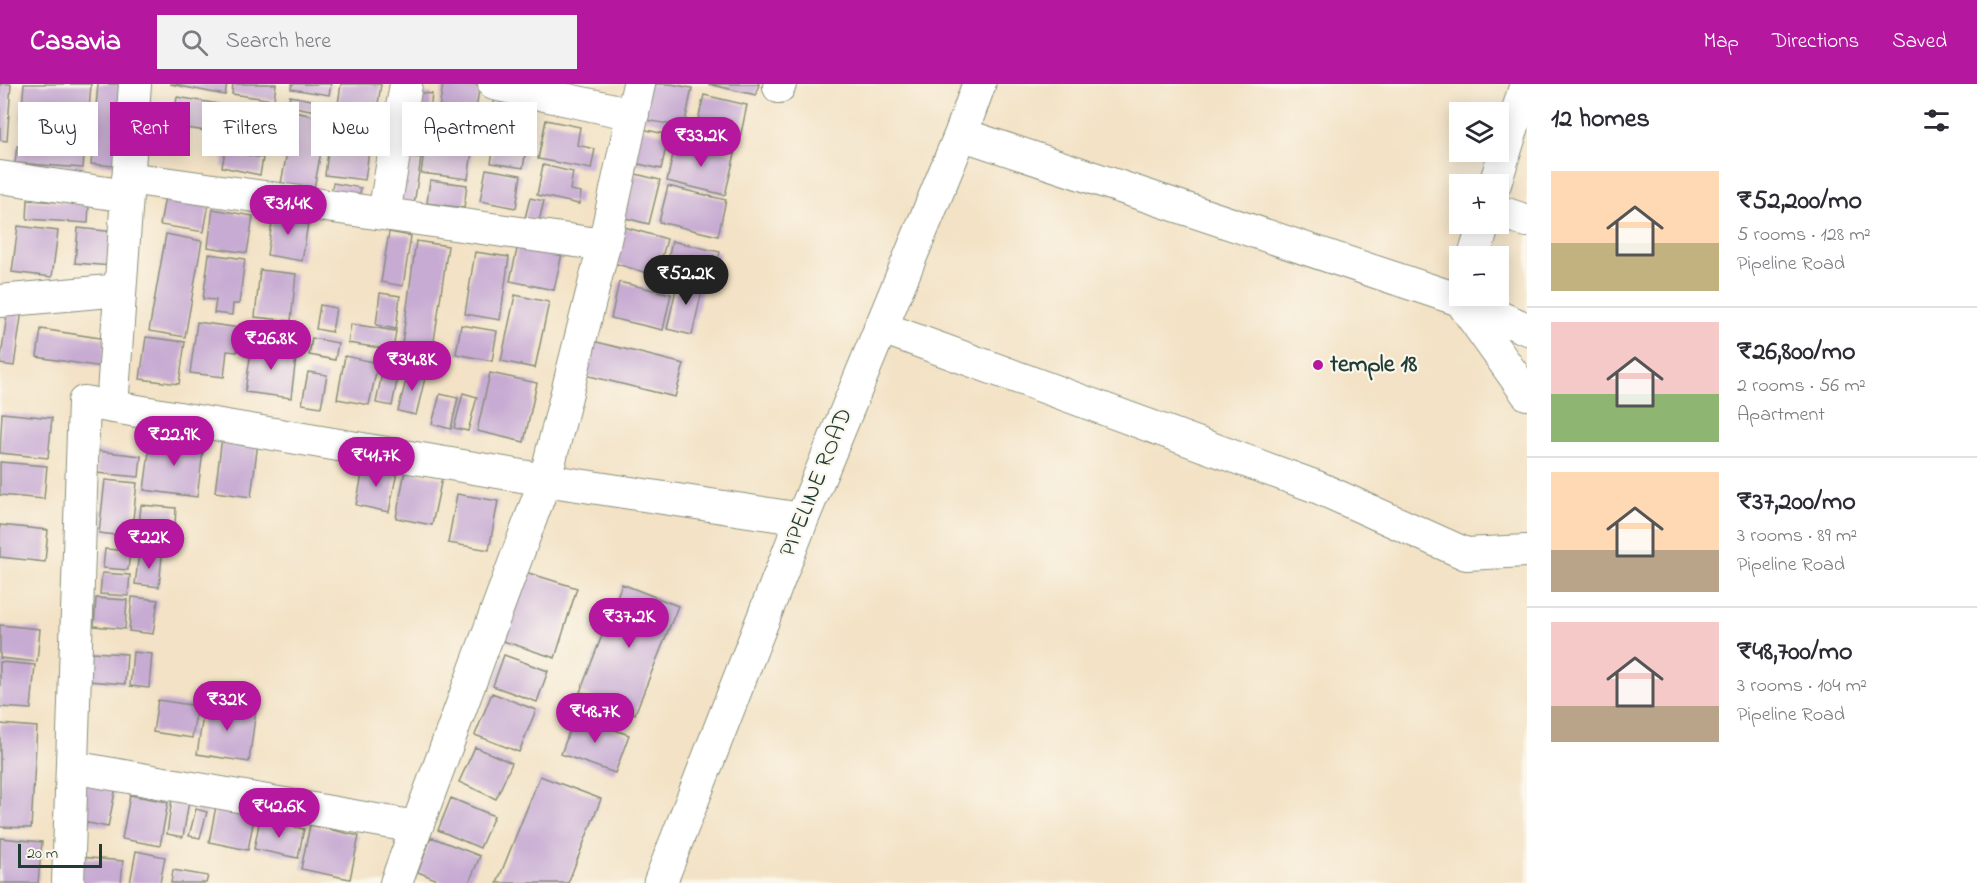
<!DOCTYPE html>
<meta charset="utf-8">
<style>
:root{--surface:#fff;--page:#f2f2f3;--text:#2b2b33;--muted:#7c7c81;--line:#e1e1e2;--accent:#b5179e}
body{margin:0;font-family:"Indie Flower",sans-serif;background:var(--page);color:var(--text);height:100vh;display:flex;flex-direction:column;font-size:22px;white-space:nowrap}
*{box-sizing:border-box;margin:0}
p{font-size:20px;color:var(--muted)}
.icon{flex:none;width:33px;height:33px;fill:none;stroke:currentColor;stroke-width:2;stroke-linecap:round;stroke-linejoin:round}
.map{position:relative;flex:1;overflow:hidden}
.panel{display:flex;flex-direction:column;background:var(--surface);width:450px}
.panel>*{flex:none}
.hud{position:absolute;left:18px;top:18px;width:570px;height:54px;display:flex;gap:12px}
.fabs{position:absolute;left:1449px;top:18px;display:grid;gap:12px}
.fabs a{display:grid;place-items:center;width:60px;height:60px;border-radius:0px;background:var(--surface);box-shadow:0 3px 15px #0003;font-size:30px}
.scale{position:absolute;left:18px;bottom:15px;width:84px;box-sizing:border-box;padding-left:6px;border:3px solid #1f3d34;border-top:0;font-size:16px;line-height:21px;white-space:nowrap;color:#1f3d34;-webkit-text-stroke:4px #fbf7ec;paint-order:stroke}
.price{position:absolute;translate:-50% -51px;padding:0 14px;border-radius:21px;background:var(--accent);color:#fff;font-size:20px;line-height:39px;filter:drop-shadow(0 2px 3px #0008)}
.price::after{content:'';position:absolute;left:50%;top:36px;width:18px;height:14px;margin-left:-9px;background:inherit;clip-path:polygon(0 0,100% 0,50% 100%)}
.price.active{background:#222;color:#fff}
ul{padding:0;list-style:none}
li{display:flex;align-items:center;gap:18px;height:150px;padding:0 24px}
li+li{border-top:2px solid var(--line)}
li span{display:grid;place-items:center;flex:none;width:168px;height:120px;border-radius:0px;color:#555}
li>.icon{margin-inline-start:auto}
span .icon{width:72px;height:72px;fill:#fffc;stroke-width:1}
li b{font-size:26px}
h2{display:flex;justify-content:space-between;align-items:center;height:72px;padding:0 24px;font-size:26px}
.tag{padding:0 21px;border-radius:0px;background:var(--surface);box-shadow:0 3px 15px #0003;font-size:21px;line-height:54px}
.tag.active{background:var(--accent);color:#fff}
header{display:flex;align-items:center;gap:36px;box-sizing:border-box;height:84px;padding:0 30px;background:var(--accent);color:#fff}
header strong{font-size:28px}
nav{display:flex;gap:33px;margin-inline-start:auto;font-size:21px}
.search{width:420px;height:54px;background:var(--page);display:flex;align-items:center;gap:15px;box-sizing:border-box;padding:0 21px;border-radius:0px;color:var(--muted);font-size:22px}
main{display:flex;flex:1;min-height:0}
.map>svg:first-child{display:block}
.building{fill:#c7abd3}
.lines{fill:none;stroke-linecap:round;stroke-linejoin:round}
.street-casing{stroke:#89907c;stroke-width:34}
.secondary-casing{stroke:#89907c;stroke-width:35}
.street{stroke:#fff;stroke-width:32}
.secondary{stroke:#fff;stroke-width:33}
.poi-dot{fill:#b5179e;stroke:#fbf7ec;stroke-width:2}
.labels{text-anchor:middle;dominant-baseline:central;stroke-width:4.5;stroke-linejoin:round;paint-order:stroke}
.poi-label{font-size:24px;font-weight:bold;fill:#1f3d34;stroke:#fbf7ec;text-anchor:start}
.street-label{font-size:24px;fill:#1f3d34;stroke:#fbf7ec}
</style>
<header>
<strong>Casavia</strong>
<div class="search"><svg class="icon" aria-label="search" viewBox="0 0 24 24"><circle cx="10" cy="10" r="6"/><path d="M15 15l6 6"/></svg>Search here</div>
<nav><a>Map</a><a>Directions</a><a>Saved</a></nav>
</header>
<main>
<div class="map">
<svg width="1527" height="799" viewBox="0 0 1527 799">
<rect width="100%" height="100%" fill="#fbf7ec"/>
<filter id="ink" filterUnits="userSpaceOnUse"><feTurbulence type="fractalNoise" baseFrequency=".0167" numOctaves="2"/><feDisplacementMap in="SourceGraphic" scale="12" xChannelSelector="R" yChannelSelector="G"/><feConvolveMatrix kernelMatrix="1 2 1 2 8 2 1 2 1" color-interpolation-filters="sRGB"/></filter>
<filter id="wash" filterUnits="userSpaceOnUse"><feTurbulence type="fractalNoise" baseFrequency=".008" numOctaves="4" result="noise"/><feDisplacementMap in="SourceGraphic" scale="24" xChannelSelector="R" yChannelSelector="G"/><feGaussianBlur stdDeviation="1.35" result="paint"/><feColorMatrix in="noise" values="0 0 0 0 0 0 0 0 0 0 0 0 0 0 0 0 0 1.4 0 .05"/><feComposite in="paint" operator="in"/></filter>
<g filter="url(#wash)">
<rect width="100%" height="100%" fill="#f3e2c5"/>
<g id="blocks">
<path class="building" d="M 0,0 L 11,0 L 7,57 L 0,56 Z
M 24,0 L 91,0 L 88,40 L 21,35 Z
M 98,0 L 133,0 L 126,83 L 91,80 Z
M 170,0 L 227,0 L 225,11 Z
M 233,0 L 276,0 L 274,16 L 232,10 Z
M 292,0 L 331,0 L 329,11 L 291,5 Z
M 341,0 L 381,0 L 376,33 L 337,27 Z
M 443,0 L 480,0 L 471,57 L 435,51 Z
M 641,0 L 671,0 L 692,4 L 684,43 L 635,34 Z
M 708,0 L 759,0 L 756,11 Z
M 399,6 L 432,10 L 427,52 L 422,52 L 421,64 L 393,61 Z
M 496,6 L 532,11 L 527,44 L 491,39 Z
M 704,11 L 747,21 L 739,59 L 695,49 Z
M 290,12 L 328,19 L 326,29 L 289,22 Z
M 177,13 L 225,21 L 220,49 L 172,42 Z
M 230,21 L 266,28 L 259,65 L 223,58 Z
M 295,28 L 327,35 L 314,105 L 281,99 Z
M 333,31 L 373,37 L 365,96 L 325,91 Z
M 546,36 L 580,43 L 577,61 L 595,65 L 591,85 L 538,75 Z
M 28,44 L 86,50 L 83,84 L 15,79 L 17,62 L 27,63 Z
M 638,44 L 669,51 L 661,85 L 630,78 Z
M 495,57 L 527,61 L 523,84 L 491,79 Z
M 676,57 L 735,70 L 725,111 L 667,97 Z
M 425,62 L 472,68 L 468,95 L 421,89 Z
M 225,67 L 263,74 L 260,91 L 222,83 Z
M 385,69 L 421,74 L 414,121 L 379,117 Z
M 543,81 L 573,88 L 570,106 L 581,108 L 579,120 L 537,111 Z
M 486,85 L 521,91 L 516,124 L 480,117 Z
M 620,86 L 660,96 L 649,140 L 609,130 Z
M 430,96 L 467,101 L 464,124 L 427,119 Z
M 333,99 L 361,104 L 359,114 L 331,109 Z
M 668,102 L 726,116 L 718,152 L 659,138 Z
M 165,112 L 209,119 L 204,148 L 160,141 Z
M 530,114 L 544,117 L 539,137 L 525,134 Z
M 28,116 L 89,120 L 88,139 L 27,135 Z
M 213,125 L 253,132 L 247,169 L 208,163 Z
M 274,127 L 309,133 L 302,177 L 267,171 Z
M 610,139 L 667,155 L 657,192 L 600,175 Z
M 18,142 L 58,147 L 52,193 L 12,188 Z
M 78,144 L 115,148 L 112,182 L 75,179 Z
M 389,148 L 411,152 L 403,202 L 381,198 Z
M 166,150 L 202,157 L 185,253 L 149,247 Z
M 519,156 L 563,165 L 554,206 L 510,197 Z
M 416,157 L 448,162 L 433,264 L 402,260 Z
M 672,157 L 720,168 L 714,195 L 666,185 Z
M 475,168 L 509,173 L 500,236 L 465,230 Z
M 209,170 L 245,175 L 239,220 L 233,220 L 232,231 L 214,229 L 216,216 L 203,215 Z
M 260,186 L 296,190 L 291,237 L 255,233 Z
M 679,192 L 704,198 L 692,251 L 667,245 Z
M 619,198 L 671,210 L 663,246 L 611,234 Z
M 380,209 L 400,212 L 396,245 L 376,241 Z
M 10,210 L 24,212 L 14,282 L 0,280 Z
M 515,211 L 549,218 L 535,284 L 501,277 Z
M 320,221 L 336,224 L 332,248 L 316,245 Z
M 197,238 L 240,244 L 237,268 L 227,267 L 224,293 L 190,289 Z
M 351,240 L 396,247 L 393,266 L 348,259 Z
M 461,241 L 497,247 L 492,277 L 456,270 Z
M 41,245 L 106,255 L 102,283 L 37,273 Z
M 146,253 L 185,258 L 179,300 L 140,295 Z
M 312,254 L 338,259 L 335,276 L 309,271 Z
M 585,255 L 684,280 L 675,313 L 577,289 Z
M 252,260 L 297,265 L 291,314 L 245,308 Z
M 345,272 L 378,279 L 369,321 L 337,315 Z
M 383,284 L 399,287 L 392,322 L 376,319 Z
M 409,285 L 426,290 L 416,331 L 398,327 Z
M 308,288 L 327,291 L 321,323 L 302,320 Z
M 490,289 L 537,299 L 524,358 L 477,347 Z
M 463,309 L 477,313 L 468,347 L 454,344 Z
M 440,310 L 458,314 L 451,345 L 432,340 Z
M 2,329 L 52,334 L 48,374 L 0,369 Z
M 151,353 L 204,360 L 197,413 L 144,406 Z
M 222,353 L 258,358 L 251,413 L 215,408 Z
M 98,367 L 141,372 L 139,393 L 96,389 Z
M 0,378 L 47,382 L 44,415 L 0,411 Z
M 364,381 L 397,388 L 389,428 L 356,421 Z
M 405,387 L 442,394 L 432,441 L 396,434 Z
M 105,396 L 137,399 L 131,453 L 99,449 Z
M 457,410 L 498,417 L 489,466 L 448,459 Z
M 141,421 L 176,424 L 174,456 L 138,453 Z
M 0,441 L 48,446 L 45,478 L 0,473 Z
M 105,465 L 130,467 L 128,486 L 103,484 Z
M 139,470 L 162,472 L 159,503 L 135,500 Z
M 522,487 L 577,504 L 555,574 L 500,556 Z
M 102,489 L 130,491 L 128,512 L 100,510 Z
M 622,500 L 678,522 L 635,630 L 580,608 Z
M 132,513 L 158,516 L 153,550 L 129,547 Z
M 96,514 L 127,516 L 125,545 L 94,542 Z
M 0,541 L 40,545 L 37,578 L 0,574 Z
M 91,568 L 127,570 L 125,600 L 88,597 Z
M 133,568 L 152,570 L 149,604 L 130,602 Z
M 504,571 L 548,587 L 537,618 L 493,602 Z
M 0,578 L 35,581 L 31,625 L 0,623 Z
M 492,609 L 536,626 L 519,668 L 475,651 Z
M 158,616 L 197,622 L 192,654 L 153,648 Z
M 205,619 L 256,626 L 249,678 L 197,670 Z
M 575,632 L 629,651 L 615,689 L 561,670 Z
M 0,640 L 37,643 L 31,744 L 0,743 Z
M 475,663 L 512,679 L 496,715 L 459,698 Z
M 540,692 L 601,715 L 568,799 L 497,799 Z
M 86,696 L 116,703 L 108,743 L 78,737 Z
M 130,711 L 168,718 L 160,762 L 122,755 Z
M 451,714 L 494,732 L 480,764 L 438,746 Z
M 172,715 L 189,717 L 183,753 L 167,750 Z
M 216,722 L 255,729 L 248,766 L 209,758 Z
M 196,725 L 207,728 L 200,754 L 189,752 Z
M 260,735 L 304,745 L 298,774 L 254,765 Z
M 310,741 L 359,752 L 350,795 L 301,785 Z
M 431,753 L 480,772 L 469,799 L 445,799 L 418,788 Z
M 0,754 L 42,758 L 38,799 L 0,799 Z
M 136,767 L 165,773 L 160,799 L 130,799 Z
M 80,773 L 123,777 L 121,799 L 77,799 Z
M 173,786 L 208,792 L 206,799 L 171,799 Z"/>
</g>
</g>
<g filter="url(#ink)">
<use href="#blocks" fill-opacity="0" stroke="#89907c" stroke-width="1.5"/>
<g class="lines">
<defs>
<path id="street" d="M 494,0 L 633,30
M 779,3 L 780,0
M 961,50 L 1460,216 L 1527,245
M 0,93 L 127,112
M 128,94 L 604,161
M 1495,100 L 1526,0
M 1498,127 L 1527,137
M 384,130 L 406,0
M 1474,172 L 1484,140
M 1460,216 L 1527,310
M 0,217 L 120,206
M 880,243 L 1317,403 L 1466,470 L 1527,467
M 112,323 L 135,0
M 72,683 L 416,743
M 68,799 L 84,318 L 545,396 L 802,435
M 396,799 L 545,396 L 604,161 L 639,0"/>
<path id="secondary" d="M 660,799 L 802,435 L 961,50 L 979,0"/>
</defs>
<use href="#street" class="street-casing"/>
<use href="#secondary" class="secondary-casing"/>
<use href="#street" class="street"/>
<use href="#secondary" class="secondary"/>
</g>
</g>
<circle class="poi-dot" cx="1318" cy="281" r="6"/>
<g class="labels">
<g class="poi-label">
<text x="1330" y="281">temple 18</text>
</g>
<g class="street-label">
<text transform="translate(817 399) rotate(-68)">PIPELINE ROAD</text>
</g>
</g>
</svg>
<div class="fabs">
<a><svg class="icon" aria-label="layers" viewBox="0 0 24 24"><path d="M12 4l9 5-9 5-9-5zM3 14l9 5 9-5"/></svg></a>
<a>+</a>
<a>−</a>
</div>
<div class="scale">20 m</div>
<b class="price" style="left:701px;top:84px">₹33.2K</b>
<b class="price" style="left:288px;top:152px">₹31.4K</b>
<b class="price active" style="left:686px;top:222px">₹52.2K</b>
<b class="price" style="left:271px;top:287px">₹26.8K</b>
<b class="price" style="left:412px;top:308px">₹34.8K</b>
<b class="price" style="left:174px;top:383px">₹22.9K</b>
<b class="price" style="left:376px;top:404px">₹41.7K</b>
<b class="price" style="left:149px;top:486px">₹22K</b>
<b class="price" style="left:629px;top:565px">₹37.2K</b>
<b class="price" style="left:227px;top:648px">₹32K</b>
<b class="price" style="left:595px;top:660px">₹48.7K</b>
<b class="price" style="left:279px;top:755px">₹42.6K</b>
<div class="hud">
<a class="tag">Buy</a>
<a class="tag active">Rent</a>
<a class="tag">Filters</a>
<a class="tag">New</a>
<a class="tag">Apartment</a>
</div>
</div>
<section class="panel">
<h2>12 homes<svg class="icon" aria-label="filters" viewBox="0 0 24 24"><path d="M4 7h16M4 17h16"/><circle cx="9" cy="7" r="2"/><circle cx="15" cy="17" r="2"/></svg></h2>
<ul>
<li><span style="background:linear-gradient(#ffd9b3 60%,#c2b280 0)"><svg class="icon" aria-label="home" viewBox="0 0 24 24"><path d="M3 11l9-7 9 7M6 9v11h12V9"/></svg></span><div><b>₹52,200/mo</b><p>5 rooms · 128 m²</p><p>Pipeline Road</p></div></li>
<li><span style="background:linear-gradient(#f6c9c9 60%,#8fb573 0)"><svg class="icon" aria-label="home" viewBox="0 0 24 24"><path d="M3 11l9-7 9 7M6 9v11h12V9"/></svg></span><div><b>₹26,800/mo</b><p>2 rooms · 56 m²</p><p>Apartment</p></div></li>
<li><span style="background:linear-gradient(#ffd9b3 65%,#b9a48a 0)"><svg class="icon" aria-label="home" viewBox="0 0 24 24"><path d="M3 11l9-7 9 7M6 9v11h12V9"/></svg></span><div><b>₹37,200/mo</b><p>3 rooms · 89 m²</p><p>Pipeline Road</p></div></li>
<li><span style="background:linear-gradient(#f6c9c9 70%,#b9a48a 0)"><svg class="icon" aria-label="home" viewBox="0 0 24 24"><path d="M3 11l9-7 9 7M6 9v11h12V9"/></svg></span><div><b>₹48,700/mo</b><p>3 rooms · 104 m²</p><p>Pipeline Road</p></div></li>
</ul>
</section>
</main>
